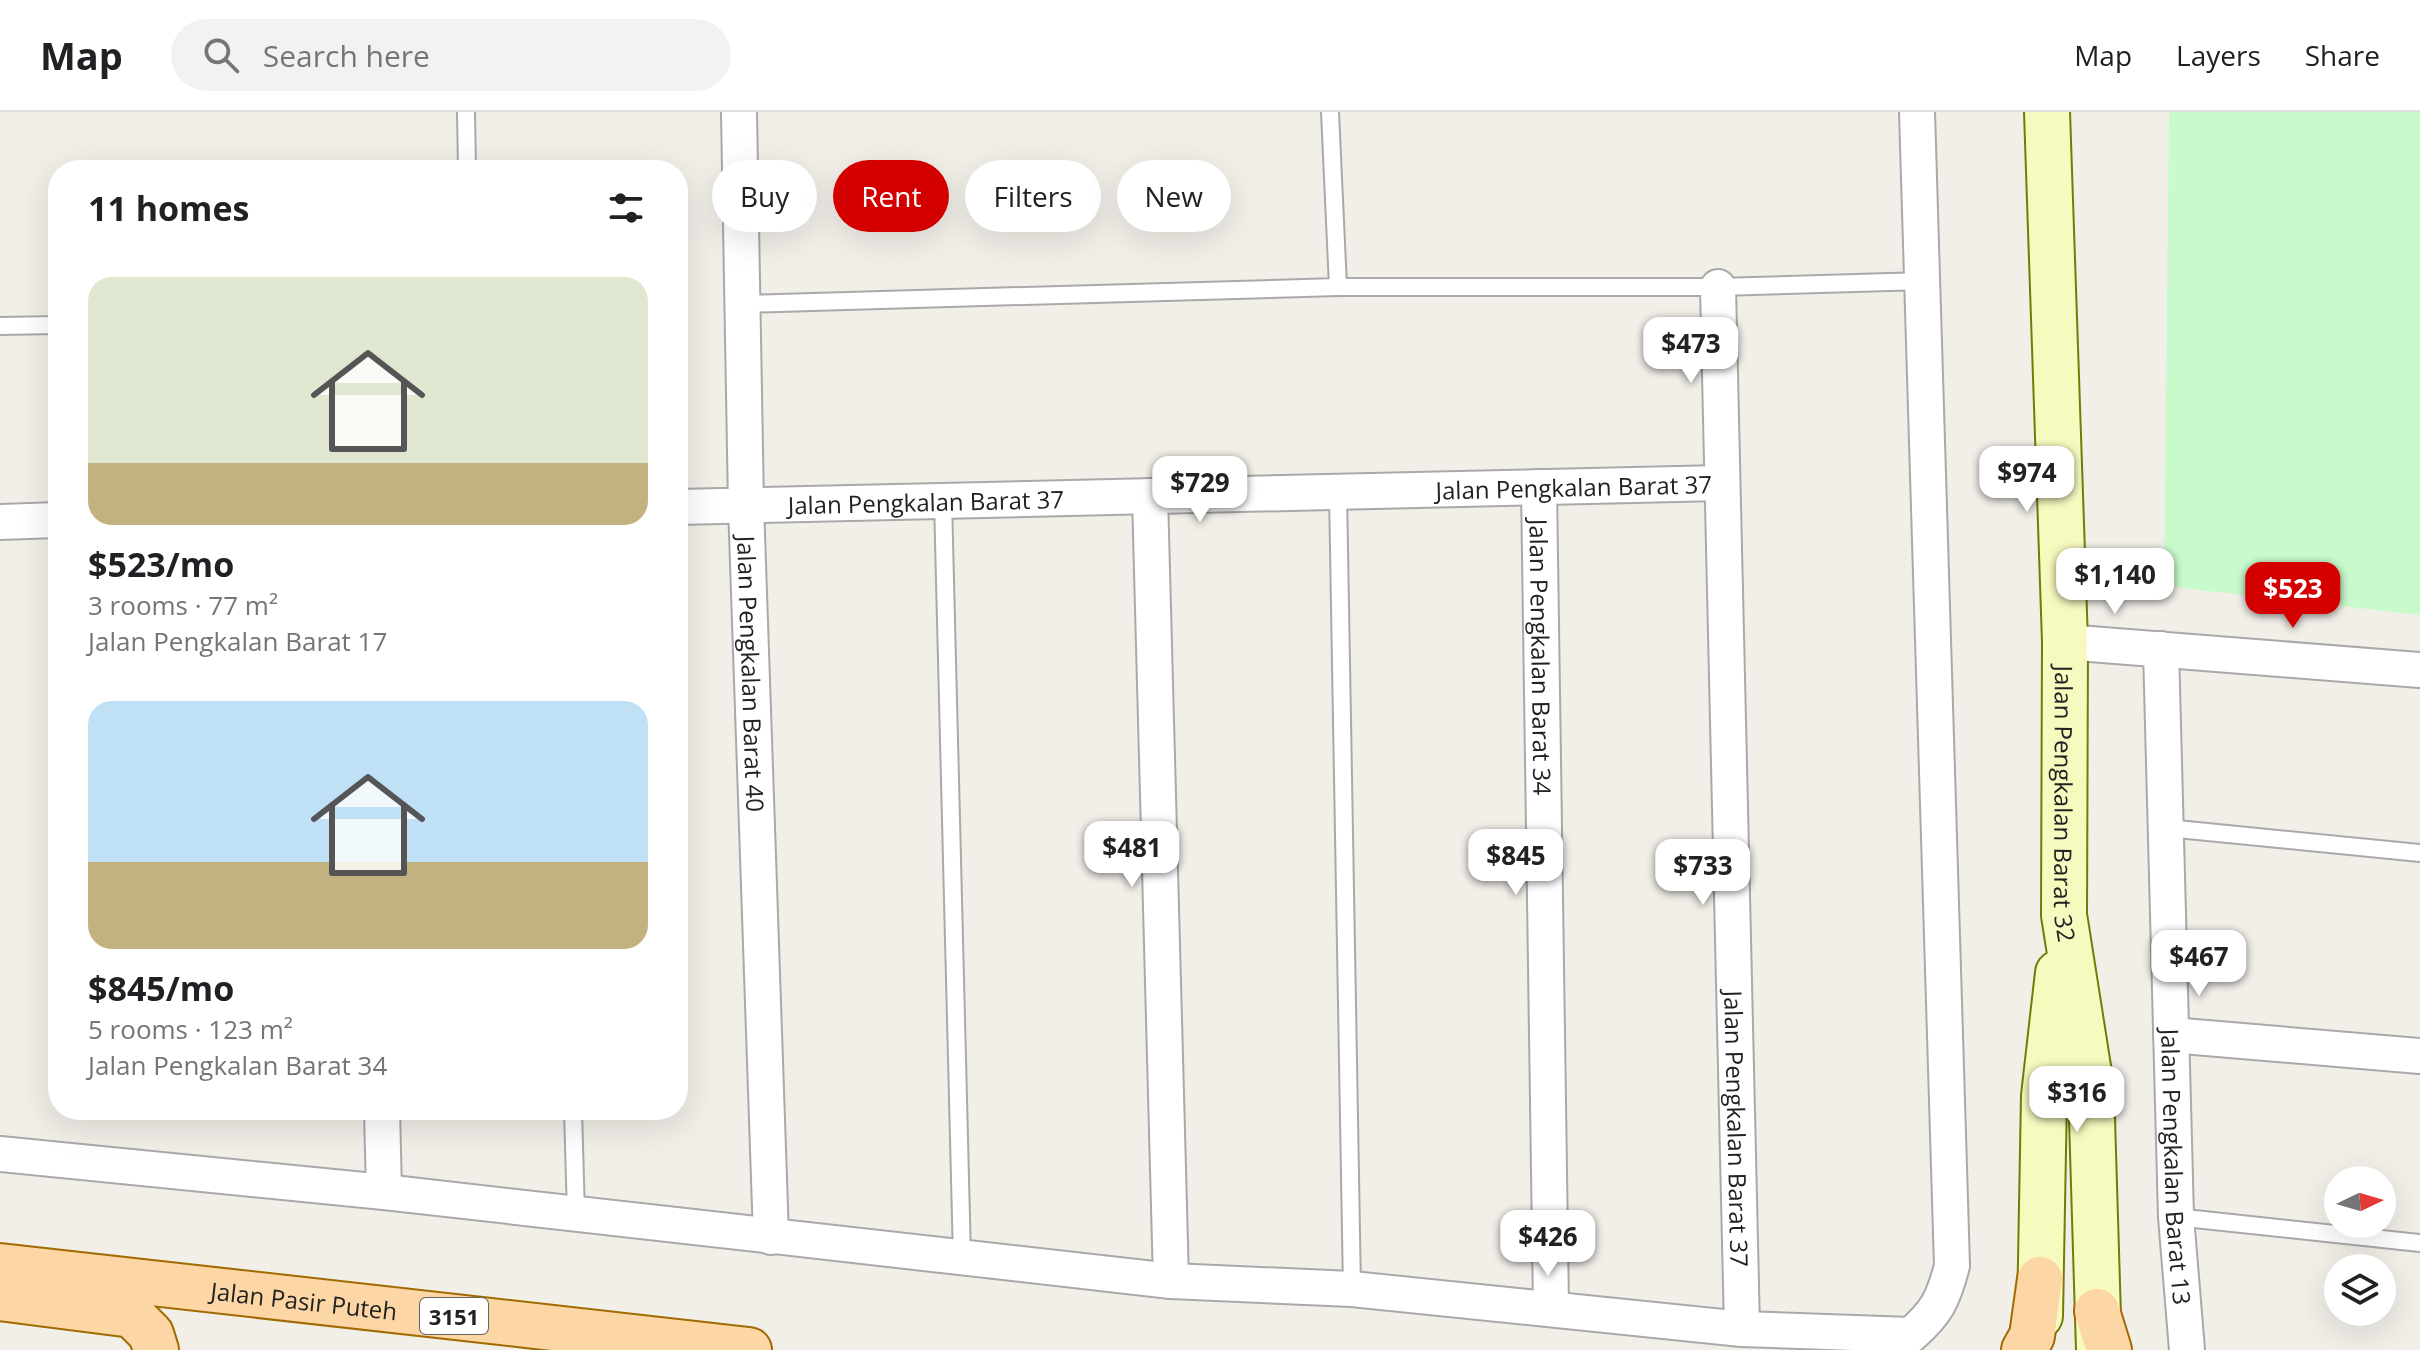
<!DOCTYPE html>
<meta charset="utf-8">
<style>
:root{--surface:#fff;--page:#f2f2f2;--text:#202124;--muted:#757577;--line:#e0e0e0;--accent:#d40000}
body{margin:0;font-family:"Open Sans",sans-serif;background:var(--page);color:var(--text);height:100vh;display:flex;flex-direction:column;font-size:30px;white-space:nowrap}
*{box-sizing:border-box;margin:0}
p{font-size:26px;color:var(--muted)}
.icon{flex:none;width:44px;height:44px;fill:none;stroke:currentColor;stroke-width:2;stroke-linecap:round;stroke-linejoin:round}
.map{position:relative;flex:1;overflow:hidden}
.details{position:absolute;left:48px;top:48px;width:640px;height:960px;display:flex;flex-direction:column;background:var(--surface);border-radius:32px;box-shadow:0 8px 32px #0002}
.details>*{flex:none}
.banner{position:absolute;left:712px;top:48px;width:760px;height:72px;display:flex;gap:16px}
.needle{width:52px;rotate:85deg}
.buttons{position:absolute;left:2324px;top:1054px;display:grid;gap:16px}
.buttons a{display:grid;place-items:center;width:72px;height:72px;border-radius:50%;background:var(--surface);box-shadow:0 8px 32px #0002;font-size:40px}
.price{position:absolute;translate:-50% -68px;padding:0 18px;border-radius:16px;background:#fff;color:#222;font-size:26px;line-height:52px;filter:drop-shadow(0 2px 4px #0008)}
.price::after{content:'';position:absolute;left:50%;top:48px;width:24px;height:18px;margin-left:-12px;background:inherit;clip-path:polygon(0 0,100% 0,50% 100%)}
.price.selected{background:var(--accent);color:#fff}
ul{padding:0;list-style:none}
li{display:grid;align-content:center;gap:16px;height:424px;padding:0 40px}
li span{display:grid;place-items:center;height:248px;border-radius:24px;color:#555}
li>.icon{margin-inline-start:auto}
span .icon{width:144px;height:144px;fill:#fffc;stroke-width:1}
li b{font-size:34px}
h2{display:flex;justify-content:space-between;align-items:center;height:96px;padding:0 40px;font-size:34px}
.tag{padding:0 28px;border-radius:36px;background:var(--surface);box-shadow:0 8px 32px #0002;font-size:28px;line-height:72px}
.tag.selected{background:var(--accent);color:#fff}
header{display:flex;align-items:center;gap:48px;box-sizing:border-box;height:112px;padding:0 40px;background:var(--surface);border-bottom:2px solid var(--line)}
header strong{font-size:38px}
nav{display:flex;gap:44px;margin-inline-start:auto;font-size:28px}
.search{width:560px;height:72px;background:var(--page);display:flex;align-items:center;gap:20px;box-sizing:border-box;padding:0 28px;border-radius:44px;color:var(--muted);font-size:30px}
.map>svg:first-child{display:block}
.park{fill:#c8facc}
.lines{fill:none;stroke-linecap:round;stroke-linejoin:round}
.lane-casing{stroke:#a9a9a9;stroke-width:20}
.street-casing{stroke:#a9a9a9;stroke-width:38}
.secondary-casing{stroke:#707d05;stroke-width:48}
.primary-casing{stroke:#a06b00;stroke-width:48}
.lane{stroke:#fff;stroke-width:16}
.street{stroke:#fff;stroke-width:34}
.secondary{stroke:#f7fabf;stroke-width:44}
.primary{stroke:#fcd6a4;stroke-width:44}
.labels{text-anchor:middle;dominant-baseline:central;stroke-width:6;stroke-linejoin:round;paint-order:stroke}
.shield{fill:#fff;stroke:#646464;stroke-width:2}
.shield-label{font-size:22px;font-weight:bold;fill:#222}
.street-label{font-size:24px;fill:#222;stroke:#fff}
</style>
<header>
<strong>Map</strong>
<div class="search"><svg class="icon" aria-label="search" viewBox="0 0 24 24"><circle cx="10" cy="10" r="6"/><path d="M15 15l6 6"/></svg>Search here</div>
<nav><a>Map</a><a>Layers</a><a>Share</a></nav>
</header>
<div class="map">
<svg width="2420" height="1238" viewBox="0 0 2420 1238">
<rect width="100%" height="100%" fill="#f2efe9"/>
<path class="park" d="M 2169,0 L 2420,0 L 2420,503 L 2164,474 Z"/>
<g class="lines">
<defs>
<path id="lane" d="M 466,0 L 467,58
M 1330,0 L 1338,175
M 741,192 L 1338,175 L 1718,175 L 1924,169
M 0,214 L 58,213
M 1338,380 L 1352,1177
M 943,389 L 962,1146
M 2167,716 L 2420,741
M 573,998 L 576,1103
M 2176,1105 L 2420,1131"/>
<g id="street">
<path id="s1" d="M 739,0 L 746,393 L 771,1125"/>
<path id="s2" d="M 1718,175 L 1742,1217"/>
<path id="s3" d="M 1539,375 L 1551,1195"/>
<path d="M 1150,384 L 1171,1169"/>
<path id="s4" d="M 678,395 L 1721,371"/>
<path d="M 0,410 L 58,408"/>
<path d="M 2065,530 L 2420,558"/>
<path id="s5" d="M 2161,537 L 2176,1105 L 2187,1238"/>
<path d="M 2171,923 L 2420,944"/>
<path d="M 382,998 L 384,1080"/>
<path d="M 0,1042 L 384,1080 L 1171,1169 L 1352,1177 L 1742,1217 L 1911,1223 C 1937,1200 1943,1188 1952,1154 L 1917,0"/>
</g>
<g id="secondary">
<path id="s6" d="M 2047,0 L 2065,530 L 2064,803 L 2091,974 L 2099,1238"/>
<path d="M 2040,1204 L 2044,984 L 2058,861"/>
</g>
<g id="primary">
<path id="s7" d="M 0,1154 L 749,1238"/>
<path d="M 0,1186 L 132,1203 L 151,1222 L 156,1238"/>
<path d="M 2097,1199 L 2109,1238"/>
<path d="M 2024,1238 L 2032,1224 L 2040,1167"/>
</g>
</defs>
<use href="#lane" class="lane-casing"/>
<use href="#street" class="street-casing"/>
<use href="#secondary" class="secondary-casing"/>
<use href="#primary" class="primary-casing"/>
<use href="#lane" class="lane"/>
<use href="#street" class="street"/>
<use href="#secondary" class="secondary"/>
<use href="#primary" class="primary"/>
</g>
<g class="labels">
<rect class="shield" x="420" y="1186" width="68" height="36" rx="6"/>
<g class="shield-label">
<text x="454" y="1204">3151</text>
</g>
<g class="street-label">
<text stroke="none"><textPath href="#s4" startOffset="896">Jalan Pengkalan Barat 37</textPath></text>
<text stroke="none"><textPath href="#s4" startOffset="248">Jalan Pengkalan Barat 37</textPath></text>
<text stroke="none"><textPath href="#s3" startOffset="170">Jalan Pengkalan Barat 34</textPath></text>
<text stroke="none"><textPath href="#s1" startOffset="562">Jalan Pengkalan Barat 40</textPath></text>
<text stroke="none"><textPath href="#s6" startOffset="692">Jalan Pengkalan Barat 32</textPath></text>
<text stroke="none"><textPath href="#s2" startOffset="842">Jalan Pengkalan Barat 37</textPath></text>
<text stroke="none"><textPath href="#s5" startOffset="518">Jalan Pengkalan Barat 13</textPath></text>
<text stroke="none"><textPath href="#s7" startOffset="306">Jalan Pasir Puteh</textPath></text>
</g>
</g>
</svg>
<div class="buttons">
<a><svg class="needle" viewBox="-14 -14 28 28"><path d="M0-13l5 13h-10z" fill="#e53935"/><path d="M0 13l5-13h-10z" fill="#757577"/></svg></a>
<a><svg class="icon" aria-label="layers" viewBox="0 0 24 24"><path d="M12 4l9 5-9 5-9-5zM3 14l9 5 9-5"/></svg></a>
</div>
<b class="price" style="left:1691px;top:273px">$473</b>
<b class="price" style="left:2027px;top:402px">$974</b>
<b class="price" style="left:1200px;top:412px">$729</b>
<b class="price" style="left:2115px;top:504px">$1,140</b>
<b class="price selected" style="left:2293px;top:518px">$523</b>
<b class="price" style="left:1132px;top:777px">$481</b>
<b class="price" style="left:1516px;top:785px">$845</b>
<b class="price" style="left:1703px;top:795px">$733</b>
<b class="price" style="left:2199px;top:886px">$467</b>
<b class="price" style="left:2077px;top:1022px">$316</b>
<b class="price" style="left:1548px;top:1166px">$426</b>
<div class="banner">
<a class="tag">Buy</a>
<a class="tag selected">Rent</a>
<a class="tag">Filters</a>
<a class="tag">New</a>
</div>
<section class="details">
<h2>11 homes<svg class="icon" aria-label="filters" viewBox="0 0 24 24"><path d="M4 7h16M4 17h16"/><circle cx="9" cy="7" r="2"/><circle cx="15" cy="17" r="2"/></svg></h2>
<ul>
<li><span style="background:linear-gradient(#dfe7d0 75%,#c2b280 0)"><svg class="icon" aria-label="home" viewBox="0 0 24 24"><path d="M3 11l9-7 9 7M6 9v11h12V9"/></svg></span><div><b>$523/mo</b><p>3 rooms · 77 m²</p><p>Jalan Pengkalan Barat 17</p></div></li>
<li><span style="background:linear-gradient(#bfe0f5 65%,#c2b280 0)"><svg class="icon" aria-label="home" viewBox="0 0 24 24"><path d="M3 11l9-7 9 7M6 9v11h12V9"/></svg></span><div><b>$845/mo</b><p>5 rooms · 123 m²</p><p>Jalan Pengkalan Barat 34</p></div></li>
</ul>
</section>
</div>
